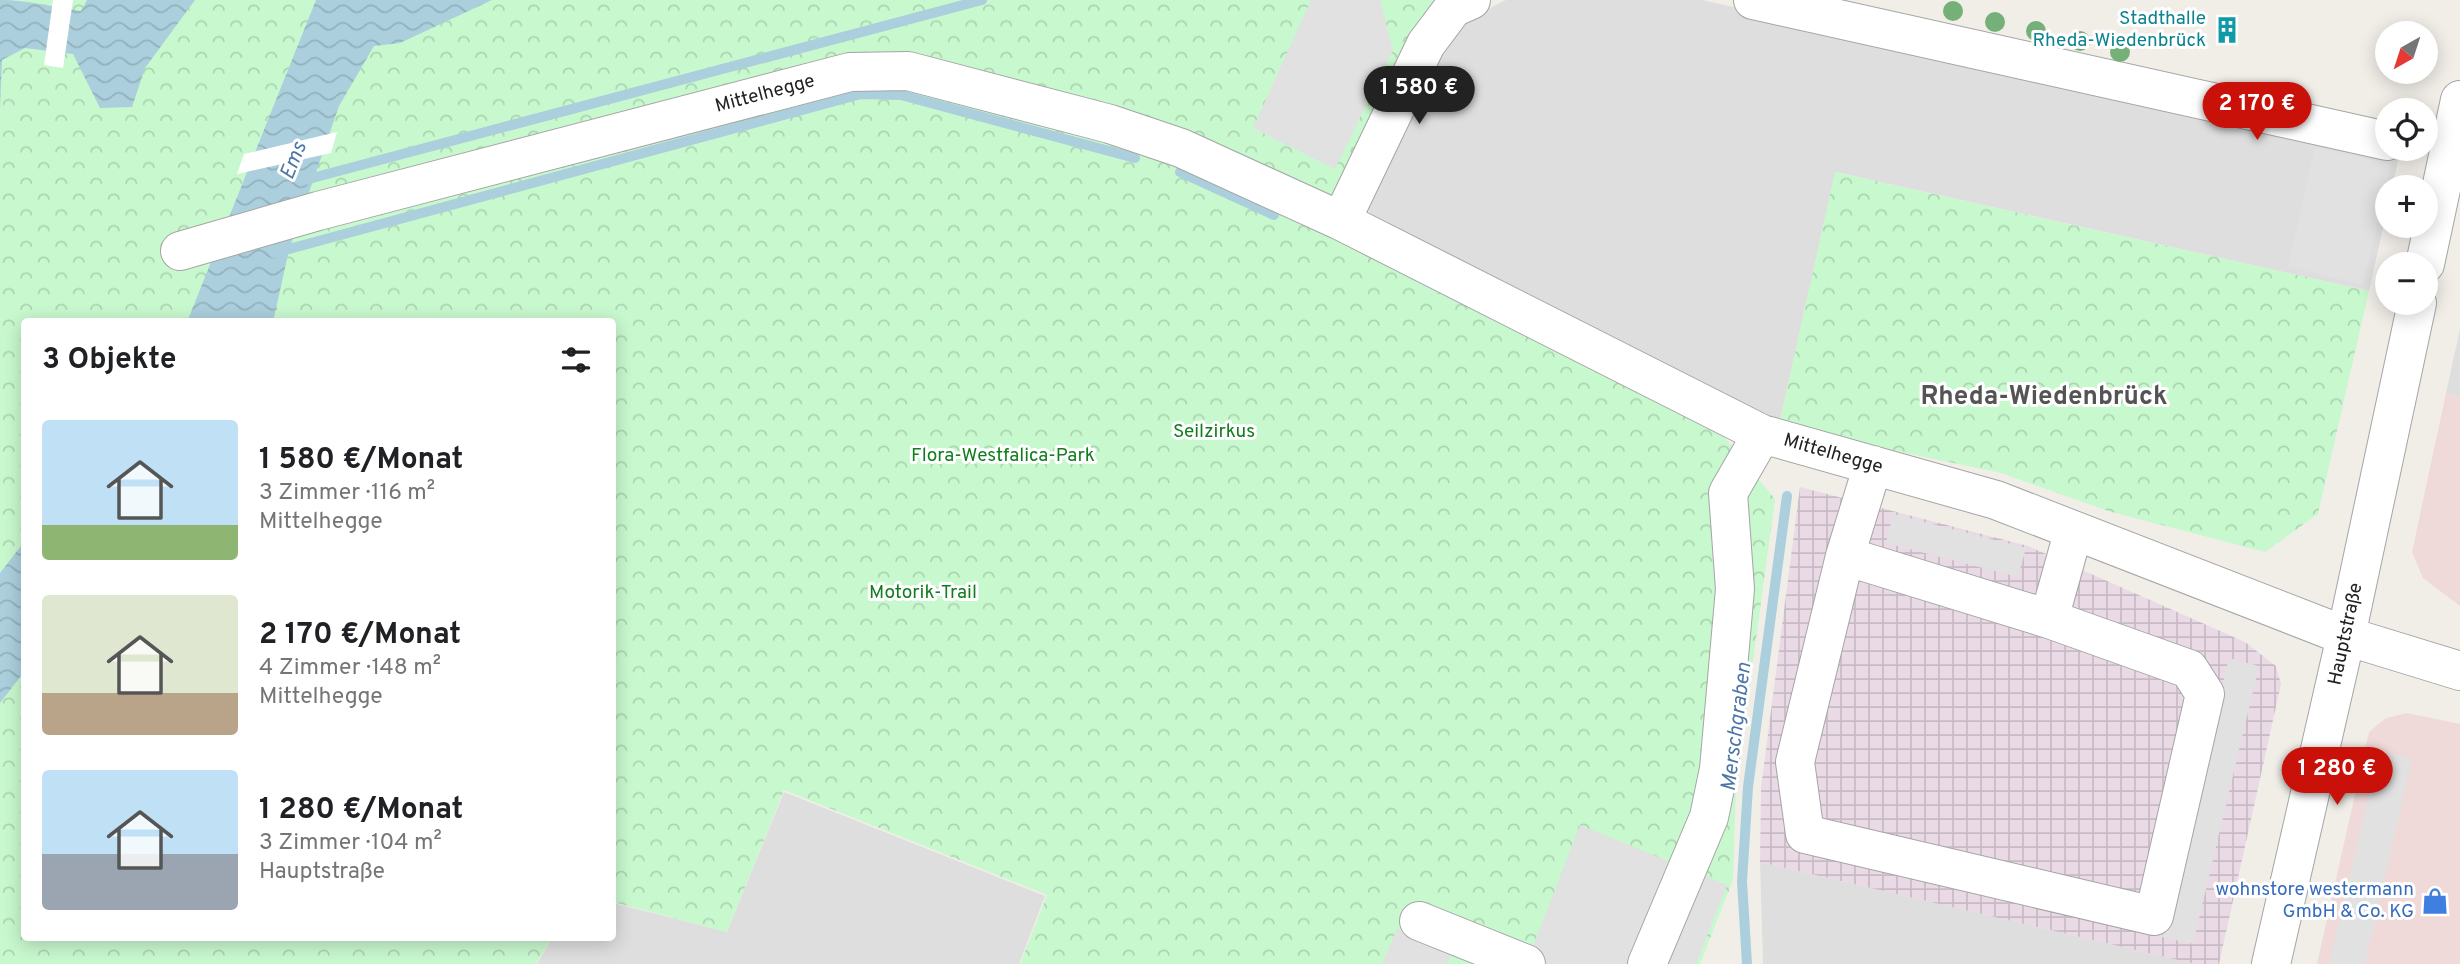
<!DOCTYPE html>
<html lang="de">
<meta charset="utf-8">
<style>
:root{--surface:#fff;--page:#f6f6f6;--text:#202124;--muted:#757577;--accent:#c91009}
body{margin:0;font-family:Overpass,sans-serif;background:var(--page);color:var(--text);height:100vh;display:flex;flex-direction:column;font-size:26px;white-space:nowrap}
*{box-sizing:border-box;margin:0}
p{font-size:23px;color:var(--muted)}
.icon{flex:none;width:38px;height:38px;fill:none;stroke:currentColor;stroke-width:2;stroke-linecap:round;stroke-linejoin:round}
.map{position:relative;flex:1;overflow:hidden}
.details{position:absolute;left:21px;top:318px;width:595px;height:623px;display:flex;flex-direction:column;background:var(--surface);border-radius:7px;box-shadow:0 4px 18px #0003}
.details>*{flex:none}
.needle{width:46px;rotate:219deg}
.tools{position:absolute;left:2375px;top:21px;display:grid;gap:14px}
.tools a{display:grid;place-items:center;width:63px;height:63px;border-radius:50%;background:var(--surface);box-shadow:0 4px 18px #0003;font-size:35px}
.price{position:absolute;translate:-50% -60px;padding:0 16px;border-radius:24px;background:var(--accent);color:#fff;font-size:23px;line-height:46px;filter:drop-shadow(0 2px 4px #0008)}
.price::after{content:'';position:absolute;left:50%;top:42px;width:21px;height:16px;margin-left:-10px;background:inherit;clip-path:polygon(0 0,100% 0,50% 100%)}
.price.selected{background:#222;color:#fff}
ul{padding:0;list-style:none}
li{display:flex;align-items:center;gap:21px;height:175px;padding:0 21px}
li span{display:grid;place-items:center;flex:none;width:196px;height:140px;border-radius:7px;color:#555}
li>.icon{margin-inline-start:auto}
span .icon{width:84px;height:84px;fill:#fffc;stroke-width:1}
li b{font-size:30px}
h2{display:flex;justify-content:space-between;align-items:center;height:84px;padding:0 21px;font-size:30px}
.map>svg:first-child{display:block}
.residential{fill:#dfdede}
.commercial{fill:#f0dad9}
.industrial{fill:url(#industrial-grid)}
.park{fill:url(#park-crowns)}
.parking{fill:#e1e1e1}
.water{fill:url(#water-waves)}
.pier{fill:#fff}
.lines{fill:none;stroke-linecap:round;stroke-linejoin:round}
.stream{stroke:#abcfdc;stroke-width:10}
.minor-casing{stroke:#a5a5a5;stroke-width:40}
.minor{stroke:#fff;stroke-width:38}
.tree{fill:#76b079}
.labels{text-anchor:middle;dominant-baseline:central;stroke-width:6;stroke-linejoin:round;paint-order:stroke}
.culture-label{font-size:19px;fill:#0d838f;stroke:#fff;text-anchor:end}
.street-label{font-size:19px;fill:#212121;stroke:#fff}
.park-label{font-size:19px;fill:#117d1e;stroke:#fff}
.shop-label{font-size:19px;fill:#366cbe;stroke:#fff;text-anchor:end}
.water-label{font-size:21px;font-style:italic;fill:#4d76a6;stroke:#fff}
.district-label{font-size:26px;font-weight:bold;fill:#545454;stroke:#fff}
</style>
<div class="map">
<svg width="2460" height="964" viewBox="0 0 2460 964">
<defs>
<pattern id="industrial-grid" width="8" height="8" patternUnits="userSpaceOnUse" patternTransform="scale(1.75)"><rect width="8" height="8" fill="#eadae6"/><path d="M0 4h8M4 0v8" fill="none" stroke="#c8bbc5"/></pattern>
<pattern id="park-crowns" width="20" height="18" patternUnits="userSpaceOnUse" patternTransform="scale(1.75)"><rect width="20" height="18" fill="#c8f8ce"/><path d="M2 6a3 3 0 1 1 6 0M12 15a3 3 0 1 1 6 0" fill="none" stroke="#acd4b1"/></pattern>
<pattern id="water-waves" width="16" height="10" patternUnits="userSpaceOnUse" patternTransform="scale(1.75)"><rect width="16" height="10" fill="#abcfdc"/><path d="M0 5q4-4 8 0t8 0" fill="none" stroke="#93b1bc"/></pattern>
</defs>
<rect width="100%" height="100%" fill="#f1eee8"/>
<path class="residential" d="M 1506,0 L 1702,0 L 2400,153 L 2392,187 L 2387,187 L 2387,210 L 2369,291 L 1836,172 L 1780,420 L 1388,235 L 1365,207 L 1440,55 L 1464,21 Z
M 2460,329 L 2460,397 L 2446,393 Z
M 784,792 L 1045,896 L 1019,964 L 537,964 L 552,938 L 612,938 L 613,903 L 727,932 Z
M 1760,862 L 2196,964 L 1763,964 Z"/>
<path class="commercial" d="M 2446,393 L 2460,397 L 2460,606 L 2423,578 L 2412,552 Z
M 2407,713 L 2460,724 L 2460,964 L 2317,964 L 2369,732 L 2386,718 Z"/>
<path class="industrial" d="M 1800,487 L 2028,546 L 2245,642 L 2276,666 L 2281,684 L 2219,964 L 2195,964 L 1760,862 L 1761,788 Z"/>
<path class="park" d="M 0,0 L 1444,0 L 1323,231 L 1716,427 L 1775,499 L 1736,787 L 1733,880 L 1700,964 L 1020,964 L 1047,895 L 784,790 L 727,932 L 613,902 L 612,322 L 24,322 L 24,938 L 552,938 L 536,964 L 0,964 Z
M 1835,172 L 2369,291 L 2318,514 L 2265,552 L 2108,511 L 2001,473 L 1877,447 L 1780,420 Z"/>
<path class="parking" d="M 1311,0 L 1380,0 L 1393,50 L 1335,169 L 1253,128 Z
M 2315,147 L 2392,165 L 2363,285 L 2288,266 Z
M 1893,514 L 2026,548 L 2018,577 L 1886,543 Z
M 2229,658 L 2259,666 L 2193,944 L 2162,937 Z
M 2379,751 L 2412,759 L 2365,964 L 2329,964 Z
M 1580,825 L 1727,885 L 1696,964 L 1526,964 Z
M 1397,929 L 1452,951 L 1447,964 L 1382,964 Z"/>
<path class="water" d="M 0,0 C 29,0 52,7 81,11 L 87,0 L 195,0 L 145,68 L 132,107 L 100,108 L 73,54 L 25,48 L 2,60 L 0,108 Z
M 316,0 L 492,0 L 400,43 L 374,46 L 339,106 L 289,250 L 273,322 L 187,322 Z
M 24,542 L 24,672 L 0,703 L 0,573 Z"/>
<path class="pier" d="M 53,0 L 73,0 L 63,68 L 44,65 Z
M 337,132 L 331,153 L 237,174 L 244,154 Z"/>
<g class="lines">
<path class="stream" d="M 1180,172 L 1274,215
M 301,181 L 982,0
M 274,253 L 861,94 L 901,95 L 1135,158
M 1747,964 L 1742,881 L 1748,787 L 1787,496"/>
<defs>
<path id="minor" d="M 1753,0 L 2387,141
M 1341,221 L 1426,44 L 1453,8 L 1471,0
M 180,251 L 318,211 L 850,72 L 908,71 L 1110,124 L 1181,148 L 1341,221 L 1762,434 L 1996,500 L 2346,636 L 2460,671
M 2425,264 L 2460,100
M 1845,556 L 2049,619 L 2189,669 L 2205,694 L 2154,916 L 1805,834 L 1795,762 L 1845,556 L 1873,465
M 2049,619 L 2073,533
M 1419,921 L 1526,964
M 1647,964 L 1709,817 L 1719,769 L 1735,589 L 1728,493 L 1762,434
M 2271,964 L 2346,636 L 2417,303"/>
</defs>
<use href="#minor" class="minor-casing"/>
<use href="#minor" class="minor"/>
</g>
<g class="tree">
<circle cx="1953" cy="11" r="10"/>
<circle cx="1995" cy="22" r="10"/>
<circle cx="2036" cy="31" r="10"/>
<circle cx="2080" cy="41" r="10"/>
<circle cx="2120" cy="52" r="10"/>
</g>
<defs>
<symbol id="building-bare" viewBox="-9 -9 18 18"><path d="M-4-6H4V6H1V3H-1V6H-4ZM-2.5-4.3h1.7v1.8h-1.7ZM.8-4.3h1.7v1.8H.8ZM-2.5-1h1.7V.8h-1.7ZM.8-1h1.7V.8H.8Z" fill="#0f9aa8" stroke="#fff" stroke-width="2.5" paint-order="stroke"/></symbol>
<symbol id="shop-bare" viewBox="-9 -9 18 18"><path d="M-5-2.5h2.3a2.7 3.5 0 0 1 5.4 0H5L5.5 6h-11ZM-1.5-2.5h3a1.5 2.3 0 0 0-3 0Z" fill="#3f7fe0" stroke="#fff" stroke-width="2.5" paint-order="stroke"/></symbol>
</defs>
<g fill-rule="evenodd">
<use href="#building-bare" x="2208" y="11" width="38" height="38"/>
<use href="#shop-bare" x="2416" y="882" width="38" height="38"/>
</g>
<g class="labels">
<g class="culture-label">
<text x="2206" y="19">Stadthalle<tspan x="2206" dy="22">Rheda-Wiedenbrück</tspan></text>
</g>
<g class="street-label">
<text transform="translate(765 94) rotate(-15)">Mittelhegge</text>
<text transform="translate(1833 454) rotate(16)">Mittelhegge</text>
<text transform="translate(2346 634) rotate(-78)">Hauptstraße</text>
</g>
<g class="park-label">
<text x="1214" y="432">Seilzirkus</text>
<text x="1003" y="456">Flora-Westfalica-Park</text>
<text x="923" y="593">Motorik-Trail</text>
</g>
<g class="shop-label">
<text x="2414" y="890">wohnstore westermann<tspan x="2414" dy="22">GmbH &amp; Co. KG</tspan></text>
</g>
<g class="water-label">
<text transform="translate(294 161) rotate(-68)">Ems</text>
<text transform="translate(1737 727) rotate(-83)">Merschgraben</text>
</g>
<g class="district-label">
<text x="2044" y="397">Rheda-Wiedenbrück</text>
</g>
</g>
</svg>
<div class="tools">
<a><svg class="needle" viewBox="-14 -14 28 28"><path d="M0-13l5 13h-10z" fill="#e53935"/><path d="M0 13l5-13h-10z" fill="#757577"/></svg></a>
<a><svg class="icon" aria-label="locate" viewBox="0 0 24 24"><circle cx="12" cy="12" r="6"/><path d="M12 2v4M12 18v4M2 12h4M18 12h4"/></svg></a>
<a>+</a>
<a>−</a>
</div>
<b class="price selected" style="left:1419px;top:126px">1 580 €</b>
<b class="price" style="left:2257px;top:142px">2 170 €</b>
<b class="price" style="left:2337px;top:807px">1 280 €</b>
<section class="details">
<h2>3 Objekte<svg class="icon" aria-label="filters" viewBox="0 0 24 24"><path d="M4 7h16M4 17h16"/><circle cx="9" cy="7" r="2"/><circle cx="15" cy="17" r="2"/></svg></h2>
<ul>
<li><span style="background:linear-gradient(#bfe0f5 75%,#8fb573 0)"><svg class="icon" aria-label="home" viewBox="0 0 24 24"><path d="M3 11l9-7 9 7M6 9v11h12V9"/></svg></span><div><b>1 580 €/Monat</b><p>3 Zimmer · 116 m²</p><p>Mittelhegge</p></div></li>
<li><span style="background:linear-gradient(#dfe7d0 70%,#b9a48a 0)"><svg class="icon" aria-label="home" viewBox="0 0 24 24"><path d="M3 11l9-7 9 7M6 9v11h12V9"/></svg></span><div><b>2 170 €/Monat</b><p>4 Zimmer · 148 m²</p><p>Mittelhegge</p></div></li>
<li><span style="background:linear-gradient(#bfe0f5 60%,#9aa5b1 0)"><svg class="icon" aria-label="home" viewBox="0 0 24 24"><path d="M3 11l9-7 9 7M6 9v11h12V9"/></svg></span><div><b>1 280 €/Monat</b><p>3 Zimmer · 104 m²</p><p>Hauptstraße</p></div></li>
</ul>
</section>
</div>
